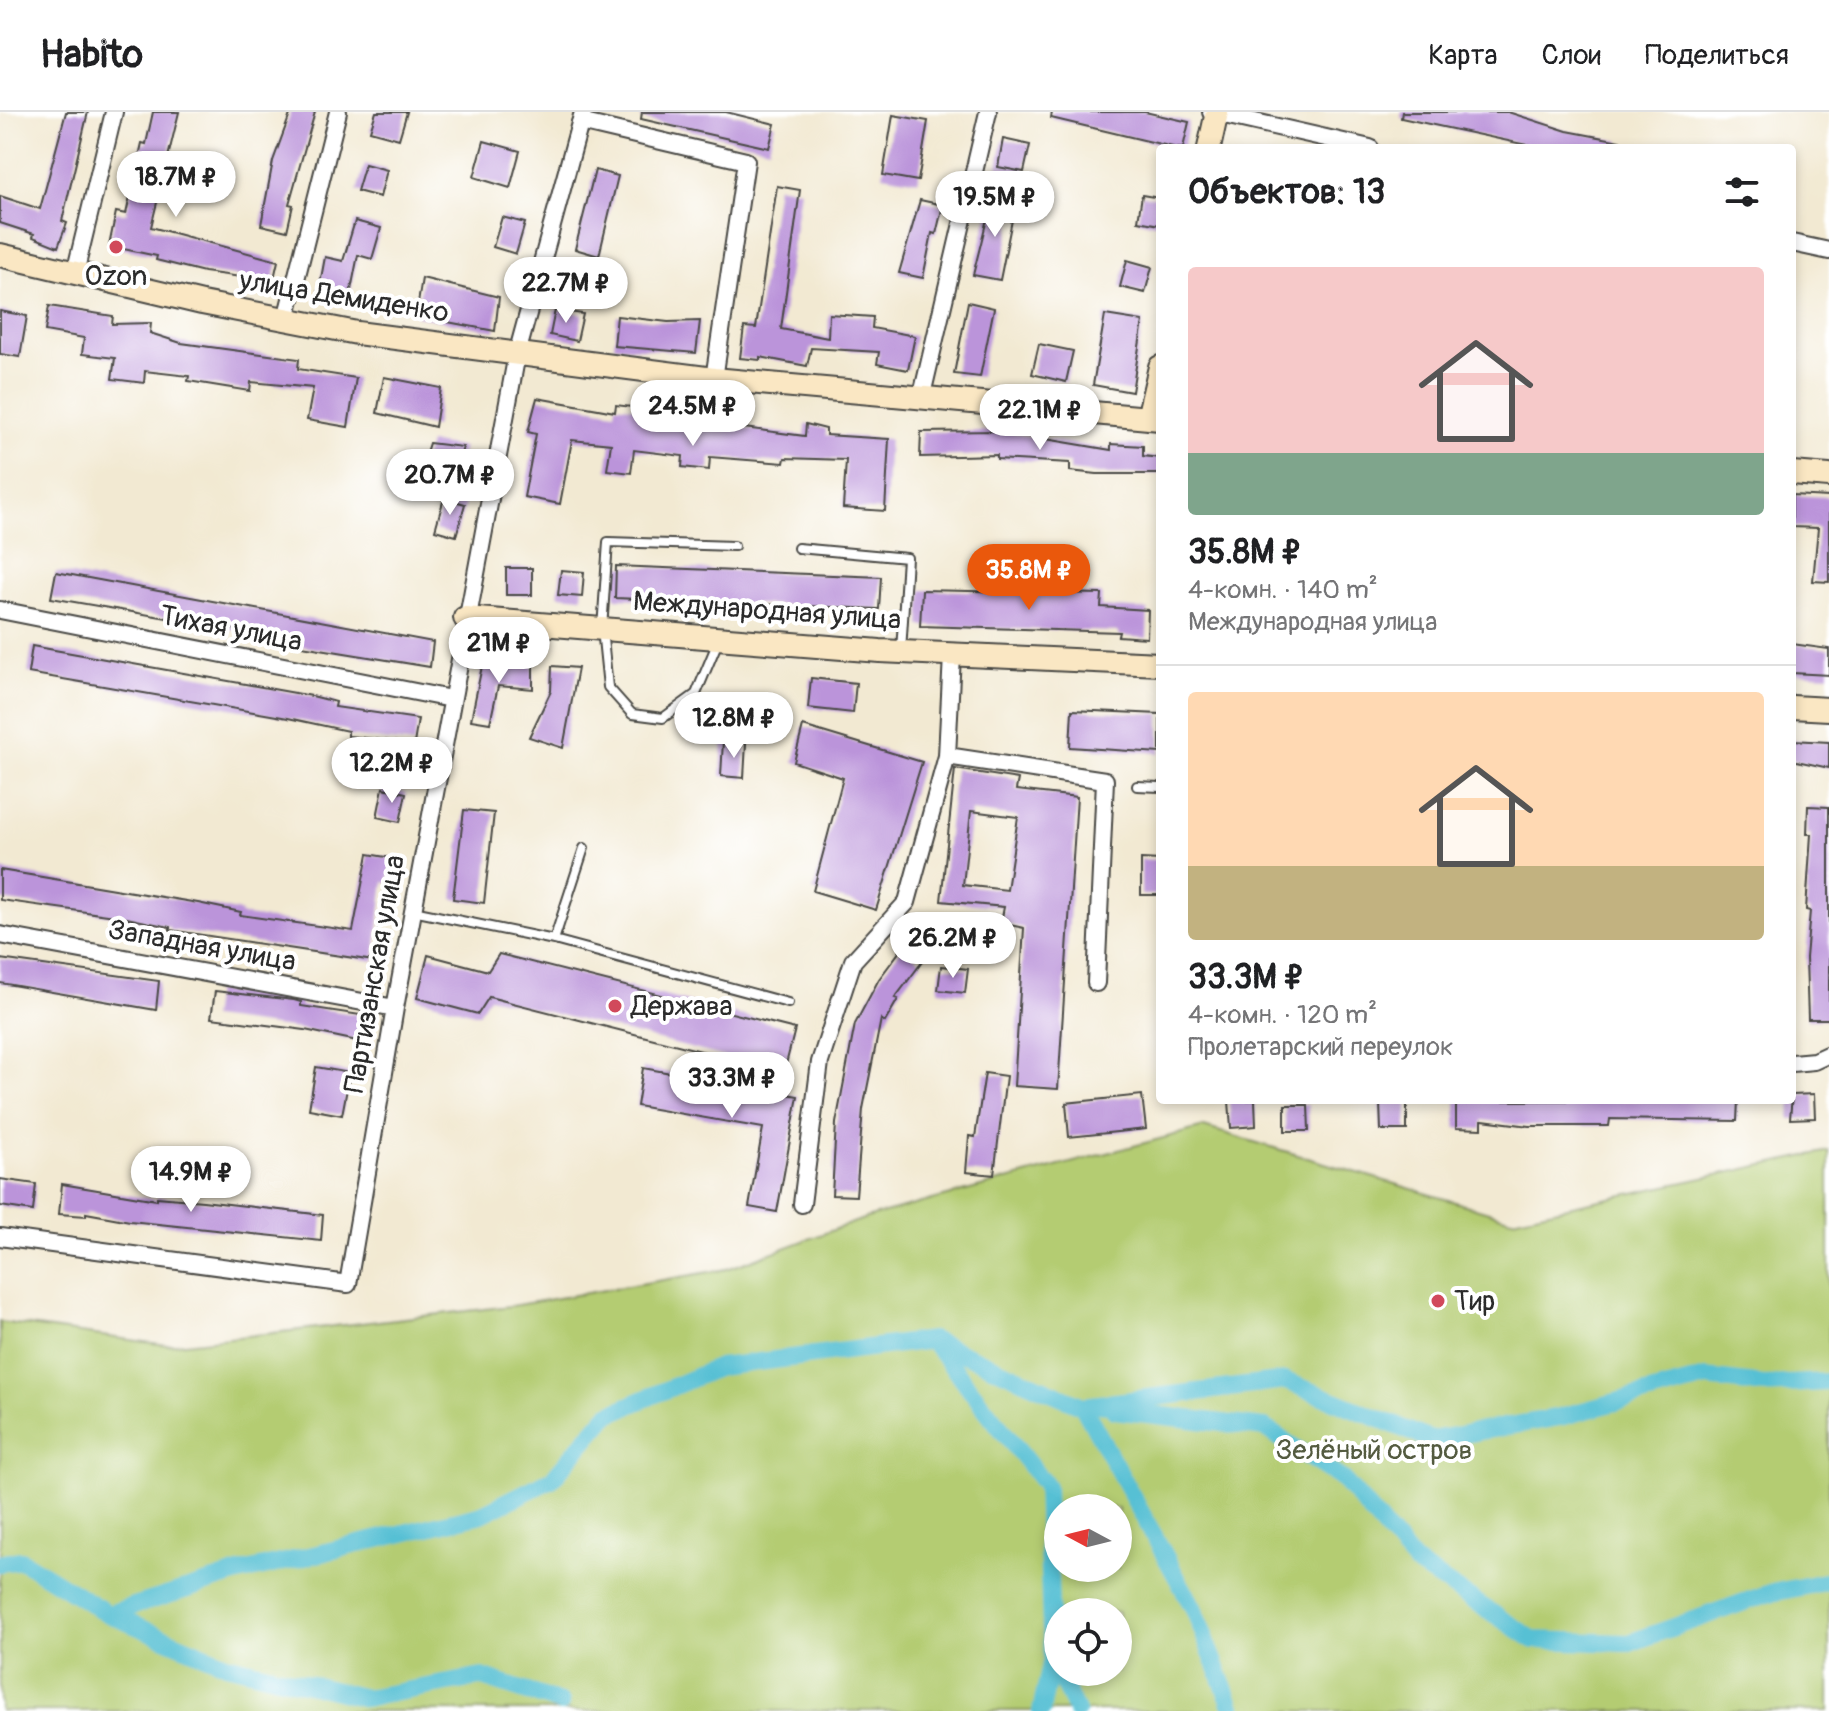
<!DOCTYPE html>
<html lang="ru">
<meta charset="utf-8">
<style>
:root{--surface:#fff;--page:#f2f2f2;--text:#202124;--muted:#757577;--line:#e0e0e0;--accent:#ea580c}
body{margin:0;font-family:Pangolin,sans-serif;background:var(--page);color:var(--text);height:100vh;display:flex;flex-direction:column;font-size:30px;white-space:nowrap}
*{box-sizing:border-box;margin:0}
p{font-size:26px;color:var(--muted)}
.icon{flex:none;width:44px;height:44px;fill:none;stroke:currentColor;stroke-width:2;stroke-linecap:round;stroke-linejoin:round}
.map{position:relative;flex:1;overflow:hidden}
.side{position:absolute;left:1156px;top:32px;width:640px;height:960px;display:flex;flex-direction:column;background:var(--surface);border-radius:8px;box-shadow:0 4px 12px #0003}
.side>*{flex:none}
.needle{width:52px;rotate:277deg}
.buttons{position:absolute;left:1044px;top:1382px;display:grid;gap:16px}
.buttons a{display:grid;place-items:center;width:88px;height:88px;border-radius:50%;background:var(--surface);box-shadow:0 4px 12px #0003;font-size:40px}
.price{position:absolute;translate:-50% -68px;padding:0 18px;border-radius:28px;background:#fff;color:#222;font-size:26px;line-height:52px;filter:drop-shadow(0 2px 4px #0008)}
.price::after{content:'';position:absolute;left:50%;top:48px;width:24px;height:18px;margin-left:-12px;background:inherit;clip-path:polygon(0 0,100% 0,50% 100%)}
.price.active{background:var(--accent);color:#fff}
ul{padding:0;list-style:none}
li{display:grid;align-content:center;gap:16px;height:424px;padding:0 32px}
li+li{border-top:2px solid var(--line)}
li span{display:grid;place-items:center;height:248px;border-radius:8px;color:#555}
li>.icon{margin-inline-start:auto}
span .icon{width:144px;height:144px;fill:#fffc;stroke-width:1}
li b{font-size:34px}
h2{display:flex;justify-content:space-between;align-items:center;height:96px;padding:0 32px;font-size:34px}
header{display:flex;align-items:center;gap:48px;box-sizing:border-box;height:112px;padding:0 40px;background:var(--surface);border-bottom:2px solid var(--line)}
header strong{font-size:38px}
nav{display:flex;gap:44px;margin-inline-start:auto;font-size:28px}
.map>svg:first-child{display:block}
.green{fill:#b4cc72;stroke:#707c4e;stroke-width:2;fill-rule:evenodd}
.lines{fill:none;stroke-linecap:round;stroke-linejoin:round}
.canal{stroke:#57c0d4;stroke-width:18}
.building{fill:#bb94da;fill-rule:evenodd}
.lane-casing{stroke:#494844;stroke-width:12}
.street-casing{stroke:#494844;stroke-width:20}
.secondary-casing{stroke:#494844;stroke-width:26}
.lane{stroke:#fff;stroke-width:8}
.street{stroke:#fff;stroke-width:16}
.secondary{stroke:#fae7c3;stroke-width:22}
.poi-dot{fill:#d1495b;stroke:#fff;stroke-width:3}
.labels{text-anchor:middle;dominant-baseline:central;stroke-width:8;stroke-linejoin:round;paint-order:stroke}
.poi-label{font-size:28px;fill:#2b2b2b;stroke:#fff;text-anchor:start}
.street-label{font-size:28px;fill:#2b2b2b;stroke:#fff}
.park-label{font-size:28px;fill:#545b40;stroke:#fff}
</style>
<header>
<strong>Habito</strong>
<nav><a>Карта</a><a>Слои</a><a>Поделиться</a></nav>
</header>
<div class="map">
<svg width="1829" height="1599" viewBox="0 0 1829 1599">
<rect width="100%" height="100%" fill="#fff"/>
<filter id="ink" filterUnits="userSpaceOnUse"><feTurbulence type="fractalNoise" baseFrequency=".0125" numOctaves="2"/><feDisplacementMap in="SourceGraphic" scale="16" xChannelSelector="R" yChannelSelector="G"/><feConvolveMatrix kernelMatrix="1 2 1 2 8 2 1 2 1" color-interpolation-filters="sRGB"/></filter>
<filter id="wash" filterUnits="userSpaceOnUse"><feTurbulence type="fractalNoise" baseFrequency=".006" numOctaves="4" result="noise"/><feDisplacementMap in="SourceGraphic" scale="32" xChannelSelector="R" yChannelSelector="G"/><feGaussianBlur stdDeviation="1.8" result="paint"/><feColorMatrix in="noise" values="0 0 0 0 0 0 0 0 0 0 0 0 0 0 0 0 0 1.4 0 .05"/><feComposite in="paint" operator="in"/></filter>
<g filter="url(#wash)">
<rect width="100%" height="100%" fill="#f2e9d2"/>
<path class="green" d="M 1204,1015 L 1512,1107 L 1829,1039 L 1829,1599 L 0,1599 L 0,1210 L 167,1233 L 511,1194 L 727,1157 L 866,1106 ZM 1058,1396 L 1118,1396 L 1118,1456 L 1058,1456 ZM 1058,1500 L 1118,1500 L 1118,1560 L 1058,1560 Z"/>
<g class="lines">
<path class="canal" d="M 933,1230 L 1046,1374 L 1052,1547 L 1076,1599
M 1083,1294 L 1193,1495 L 1234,1599
M 1114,1298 L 1265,1316 L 1343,1368 L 1415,1451 L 1534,1528 L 1629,1531 L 1767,1482 L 1829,1469
M 0,1451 L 21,1448 L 108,1502 L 239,1461 L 482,1402 L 552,1367 L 607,1303 L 719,1255 L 932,1228 L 1083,1294 L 1286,1269 L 1431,1328 L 1560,1305 L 1706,1266 L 1764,1273 L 1829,1270
M 108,1502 L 226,1552 L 365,1586 L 482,1565 L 561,1591
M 1041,1599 L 1052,1547"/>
</g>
<g id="blocks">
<path class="building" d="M 66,0 L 88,0 L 62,109 L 67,111 L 58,135 L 33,125 L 34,122 L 0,111 L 0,84 L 40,97 Z
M 153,0 L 179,0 L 151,115 L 278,149 L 272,175 L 248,170 L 249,166 L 204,160 L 156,148 L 157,144 L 109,134 L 116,100 L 126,102 L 142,31 L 146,32 Z
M 291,0 L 315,0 L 289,92 L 293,93 L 287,119 L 261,113 L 273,49 Z
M 376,0 L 407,0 L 399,27 L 370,19 Z
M 642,0 L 726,0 L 775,12 L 769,36 L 641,7 Z
M 1052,0 L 1145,0 L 1189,10 L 1183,36 L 1177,36 L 1051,6 Z
M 1402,0 L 1508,0 L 1567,19 L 1620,29 L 1619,36 L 1541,36 L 1401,6 Z
M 893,3 L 928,9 L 918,69 L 883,63 Z
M 1003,27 L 1030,33 L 1024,60 L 998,55 Z
M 484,29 L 520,39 L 510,76 L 474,65 Z
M 365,52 L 387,58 L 380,85 L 357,79 Z
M 595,58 L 618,64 L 599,144 L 575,137 Z
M 777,74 L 800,78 L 781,217 L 828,226 L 829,202 L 873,205 L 872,216 L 915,224 L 908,258 L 877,252 L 879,240 L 811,236 L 807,254 L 760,245 L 760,248 L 740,246 L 744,215 L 756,216 Z
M 993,83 L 1016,88 L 1000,168 L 973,163 Z
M 1142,83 L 1160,86 L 1160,113 L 1138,109 Z
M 920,88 L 943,93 L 936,122 L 932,121 L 923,166 L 899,161 Z
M 502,105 L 525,111 L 516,142 L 493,135 Z
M 355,109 L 381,116 L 372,147 L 358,143 L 348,193 L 317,188 L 325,145 L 343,149 Z
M 1127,148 L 1152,155 L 1145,181 L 1120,175 Z
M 422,166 L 499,185 L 495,219 L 416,204 Z
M 968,190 L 994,196 L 980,265 L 954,262 Z
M 49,194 L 113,204 L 112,212 L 151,211 L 150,221 L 181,231 L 299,247 L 298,257 L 356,266 L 348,315 L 307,308 L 313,276 L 251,270 L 250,279 L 188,269 L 189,264 L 145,259 L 144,271 L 112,267 L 115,246 L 82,242 L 84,226 L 45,219 Z
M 555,198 L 583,202 L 577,229 L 550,223 Z
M 0,199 L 27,204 L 20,245 L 0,242 Z
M 1105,203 L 1143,209 L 1132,280 L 1093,273 Z
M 617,204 L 668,210 L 700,209 L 696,241 L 614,234 Z
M 1039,232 L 1073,239 L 1066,270 L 1032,262 Z
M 384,265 L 441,276 L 435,315 L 377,301 Z
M 537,286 L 615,300 L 616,293 L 641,296 L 640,301 L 713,306 L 713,312 L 805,324 L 806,312 L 826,317 L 826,323 L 889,327 L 885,399 L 843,396 L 846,348 L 785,346 L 784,351 L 710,345 L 709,358 L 682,355 L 683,344 L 634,338 L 631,361 L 607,358 L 611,332 L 572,328 L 560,392 L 524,385 L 536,322 L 528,320 Z
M 998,319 L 1111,338 L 1111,332 L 1143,334 L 1143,344 L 1160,346 L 1160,362 L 1097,362 L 1070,359 L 1070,351 L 997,347 L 997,343 L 920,345 L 921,320 Z
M 429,331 L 463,335 L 456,360 L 421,356 Z
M 1792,383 L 1829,385 L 1829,470 L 1813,469 L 1818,416 L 1792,415 Z
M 444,386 L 465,392 L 456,424 L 435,418 Z
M 616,454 L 881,465 L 879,497 L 615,486 Z
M 506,456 L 532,456 L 532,483 L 506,483 Z
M 561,458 L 584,460 L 582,485 L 558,483 Z
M 56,460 L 433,530 L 430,555 L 253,526 L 254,521 L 51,486 Z
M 922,478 L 1102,482 L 1101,495 L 1148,498 L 1147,526 L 1118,524 L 1119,520 L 920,514 Z
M 1792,532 L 1829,537 L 1829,563 L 1792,561 Z
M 32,534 L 312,584 L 336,590 L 335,595 L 418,607 L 414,632 L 348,624 L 348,619 L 288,606 L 28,561 Z
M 483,549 L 533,553 L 533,577 L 498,574 L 490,611 L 471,608 Z
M 552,554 L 578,556 L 563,636 L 529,625 L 551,579 Z
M 811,566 L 856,571 L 853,601 L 808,596 Z
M 1072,598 L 1160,602 L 1160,641 L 1070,635 Z
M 803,614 L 922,650 L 876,798 L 813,779 L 843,666 L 794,650 Z
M 1792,628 L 1829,630 L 1829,656 L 1792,648 Z
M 723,629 L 746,631 L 744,666 L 721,664 Z
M 955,657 L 1018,667 L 1016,678 L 1077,685 L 1058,977 L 1014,974 L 1024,816 L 1001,811 L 1004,795 L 941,789 ZM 971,699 L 1018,705 L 1007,778 L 963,773 Z
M 383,676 L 406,681 L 400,710 L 377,705 Z
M 1808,694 L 1829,695 L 1829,907 L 1808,907 L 1806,846 L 1810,799 L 1806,798 L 1811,722 L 1807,722 Z
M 464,698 L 494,701 L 484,791 L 453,787 Z
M 368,742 L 392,746 L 388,771 L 384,770 L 374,849 L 170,818 L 170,815 L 122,805 L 0,788 L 0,758 L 198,791 L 241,800 L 240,803 L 353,819 Z
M 1141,747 L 1160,748 L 1160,783 L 1141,783 Z
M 903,835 L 922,850 L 895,886 L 898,887 L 885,910 L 881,907 L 863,997 L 856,1084 L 832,1083 L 836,1011 L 855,912 L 879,867 Z
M 499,842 L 795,917 L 784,960 L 489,885 L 478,902 L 417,886 L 428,843 L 488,859 Z
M 0,847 L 159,869 L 156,898 L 0,871 Z
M 941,854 L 968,857 L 965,881 L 938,878 Z
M 215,879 L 294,888 L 301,890 L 301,894 L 367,904 L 362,930 L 305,918 L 211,906 Z
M 316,955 L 350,961 L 342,1003 L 309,997 Z
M 643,956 L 798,984 L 777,1100 L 749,1095 L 763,1016 L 637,994 Z
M 985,961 L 1006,964 L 994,1063 L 966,1060 L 969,1024 L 975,1025 Z
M 1814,982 L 1815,1006 L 1790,1007 L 1792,983 Z
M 1142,983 L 1146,1017 L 1069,1025 L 1066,991 Z
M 1255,988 L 1256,1014 L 1231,1016 L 1229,989 Z
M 1738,988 L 1737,1009 L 1610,1007 L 1609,1014 L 1530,1014 L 1482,1008 L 1482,1017 L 1456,1016 L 1456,989 Z
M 1380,991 L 1407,991 L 1407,1018 L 1381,1018 Z
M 1285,993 L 1308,993 L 1309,1019 L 1285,1019 Z
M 0,1067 L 36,1072 L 33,1099 L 0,1094 Z
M 62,1072 L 157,1088 L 157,1085 L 203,1089 L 323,1103 L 321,1129 L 130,1109 L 86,1101 L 86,1104 L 59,1102 Z"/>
</g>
</g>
<g filter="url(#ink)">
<use href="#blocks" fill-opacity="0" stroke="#494844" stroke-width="2"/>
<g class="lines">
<defs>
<path id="lane" d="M 798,436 L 907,446 L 901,539
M 719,527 L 696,582 L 663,606 L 632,602 L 608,575 L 602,517 L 608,430 L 734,434
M 1137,674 L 1160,675
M 413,799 L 554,828 L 788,891
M 554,828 L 584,736"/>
<path id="street" d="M 1211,0 L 1370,36
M 580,10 L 746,49 L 714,267
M 1792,131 L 1829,139
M 75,161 L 114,0
M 286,207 L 338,0
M 921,287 L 988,0
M 0,498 L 451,587
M 952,543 L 947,644 L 1105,668 L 1096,871
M 0,823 L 395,896
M 1792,951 L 1814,949 L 1829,942
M 802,1092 L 820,950 L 853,849 L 907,790 L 947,644
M 0,1125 L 348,1172 L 395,896 L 517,242 L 583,0"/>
<path id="secondary" d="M 1209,36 L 1217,0
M 0,143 L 202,191 L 357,221 L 714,267 L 1160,307
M 1148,306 L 1160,255
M 1792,361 L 1829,364
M 465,506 L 880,539 L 1160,552
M 1792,595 L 1829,597"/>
</defs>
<use href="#lane" class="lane-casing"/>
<use href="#street" class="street-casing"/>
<use href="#secondary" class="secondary-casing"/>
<use href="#lane" class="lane"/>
<use href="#street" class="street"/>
<use href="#secondary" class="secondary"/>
</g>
</g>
<g class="poi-dot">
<circle cx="116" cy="135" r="8"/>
<circle cx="615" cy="894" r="8"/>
<circle cx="1438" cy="1189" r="8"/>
</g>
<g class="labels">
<g class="poi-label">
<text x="116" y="164" text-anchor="middle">Ozon</text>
<text x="631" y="894">Держава</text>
<text x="1454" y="1189">Тир</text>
</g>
<g class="street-label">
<text transform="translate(344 185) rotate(9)">улица Демиденко</text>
<text transform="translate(767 499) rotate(4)">Международная улица</text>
<text transform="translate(231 517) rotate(11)">Тихая улица</text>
<text transform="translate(202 834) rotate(10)">Западная улица</text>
<text transform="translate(375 862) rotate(-80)">Партизанская улица</text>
</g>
<g class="park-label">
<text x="1374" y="1338">Зелёный остров</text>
</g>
</g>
</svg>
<div class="buttons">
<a><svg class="needle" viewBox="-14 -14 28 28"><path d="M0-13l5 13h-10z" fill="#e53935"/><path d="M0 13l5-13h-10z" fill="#757577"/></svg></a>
<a><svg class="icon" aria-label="locate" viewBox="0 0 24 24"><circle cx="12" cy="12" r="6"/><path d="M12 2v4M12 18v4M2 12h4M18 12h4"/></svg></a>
</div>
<b class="price" style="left:176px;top:107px">18.7M ₽</b>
<b class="price" style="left:995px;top:127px">19.5M ₽</b>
<b class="price" style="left:566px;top:213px">22.7M ₽</b>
<b class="price" style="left:693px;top:336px">24.5M ₽</b>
<b class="price" style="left:1040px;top:340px">22.1M ₽</b>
<b class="price" style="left:450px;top:405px">20.7M ₽</b>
<b class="price active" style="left:1029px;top:500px">35.8M ₽</b>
<b class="price" style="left:499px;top:573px">21M ₽</b>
<b class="price" style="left:734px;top:648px">12.8M ₽</b>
<b class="price" style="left:392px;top:693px">12.2M ₽</b>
<b class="price" style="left:953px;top:868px">26.2M ₽</b>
<b class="price" style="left:732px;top:1008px">33.3M ₽</b>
<b class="price" style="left:191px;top:1102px">14.9M ₽</b>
<section class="side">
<h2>Объектов: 13<svg class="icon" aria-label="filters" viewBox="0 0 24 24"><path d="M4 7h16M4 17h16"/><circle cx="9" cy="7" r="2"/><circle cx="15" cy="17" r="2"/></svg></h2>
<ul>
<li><span style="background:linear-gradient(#f6c9c9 75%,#7fa58c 0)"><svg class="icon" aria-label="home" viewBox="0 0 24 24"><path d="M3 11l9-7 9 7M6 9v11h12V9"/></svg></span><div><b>35.8M ₽</b><p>4-комн. · 140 m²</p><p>Международная улица</p></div></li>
<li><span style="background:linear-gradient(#ffd9b3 70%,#c2b280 0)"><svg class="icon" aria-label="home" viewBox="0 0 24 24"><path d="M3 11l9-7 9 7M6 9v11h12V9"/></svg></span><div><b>33.3M ₽</b><p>4-комн. · 120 m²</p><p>Пролетарский переулок</p></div></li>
</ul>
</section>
</div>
